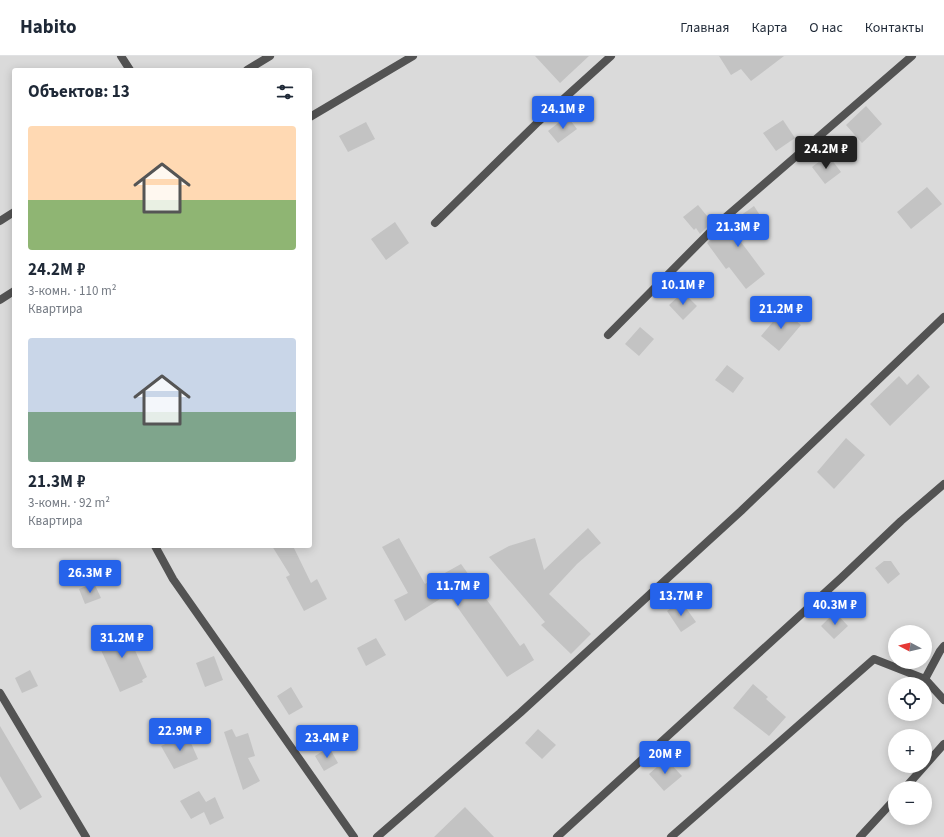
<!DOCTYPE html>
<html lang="ru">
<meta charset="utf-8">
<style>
:root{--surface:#fff;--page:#f6f6f7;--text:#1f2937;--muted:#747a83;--line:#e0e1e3;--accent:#2563eb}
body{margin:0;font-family:"Source Sans 3",sans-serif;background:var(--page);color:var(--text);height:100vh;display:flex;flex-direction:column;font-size:15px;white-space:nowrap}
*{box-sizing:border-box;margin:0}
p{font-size:13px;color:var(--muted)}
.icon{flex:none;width:22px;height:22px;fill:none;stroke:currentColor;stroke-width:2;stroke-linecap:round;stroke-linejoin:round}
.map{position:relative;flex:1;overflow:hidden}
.sheet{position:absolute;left:12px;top:12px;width:300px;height:480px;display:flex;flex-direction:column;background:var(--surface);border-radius:4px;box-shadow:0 2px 10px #0003}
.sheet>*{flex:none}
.needle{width:26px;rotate:277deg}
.tools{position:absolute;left:888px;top:569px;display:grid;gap:8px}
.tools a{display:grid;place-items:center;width:44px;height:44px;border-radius:50%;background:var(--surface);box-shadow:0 2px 10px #0003;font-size:20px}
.price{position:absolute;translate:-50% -34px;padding:0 9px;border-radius:4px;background:var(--accent);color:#fff;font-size:13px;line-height:26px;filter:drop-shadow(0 1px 2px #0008)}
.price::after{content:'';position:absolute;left:50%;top:24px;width:12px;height:9px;margin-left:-6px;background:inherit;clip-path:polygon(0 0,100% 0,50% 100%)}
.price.current{background:#222;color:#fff}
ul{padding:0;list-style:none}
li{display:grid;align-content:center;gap:8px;height:212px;padding:0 16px}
li span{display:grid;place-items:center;height:124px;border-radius:4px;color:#555}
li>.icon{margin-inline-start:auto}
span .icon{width:72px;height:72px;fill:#fffc;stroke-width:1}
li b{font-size:17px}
h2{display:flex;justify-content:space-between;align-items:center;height:48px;padding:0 16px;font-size:17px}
header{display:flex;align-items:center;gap:24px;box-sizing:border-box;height:56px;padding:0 20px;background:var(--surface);border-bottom:1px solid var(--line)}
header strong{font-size:19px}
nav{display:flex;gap:22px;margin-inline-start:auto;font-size:14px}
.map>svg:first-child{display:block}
.green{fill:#dadada;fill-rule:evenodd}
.building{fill:#c3c3c3}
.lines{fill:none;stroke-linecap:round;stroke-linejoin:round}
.lane{stroke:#535353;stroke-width:8}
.street{stroke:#535353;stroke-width:8}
</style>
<header>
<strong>Habito</strong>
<nav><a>Главная</a><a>Карта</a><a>О нас</a><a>Контакты</a></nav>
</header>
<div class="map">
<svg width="944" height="781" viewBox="0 0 944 781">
<rect width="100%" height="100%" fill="#fff"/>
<path class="green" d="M 0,0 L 944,0 L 944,781 L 0,781 ZM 14,14 L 310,14 L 310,490 L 14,490 ZM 895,576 L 925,576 L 925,606 L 895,606 ZM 895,628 L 925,628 L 925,658 L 895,658 ZM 895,680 L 925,680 L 925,710 L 895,710 ZM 895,732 L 925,732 L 925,762 L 895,762 Z"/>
<path class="building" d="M 535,0 L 589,0 L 560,27 Z
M 719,0 L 784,0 L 751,25 L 741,13 L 731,19 Z
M 866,50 L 882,68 L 862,87 L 846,69 Z
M 567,60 L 577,73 L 558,87 L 548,75 Z
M 783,64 L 795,82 L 776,95 L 763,77 Z
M 366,66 L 375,83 L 348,96 L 339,80 Z
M 828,99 L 841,116 L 825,128 L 812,111 Z
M 927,131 L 942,148 L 911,173 L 897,156 Z
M 698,149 L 712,166 L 700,178 L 696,172 L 694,174 L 683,161 Z
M 754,150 L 763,164 L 738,182 L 765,218 L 746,233 L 729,211 L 726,213 L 707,187 L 719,175 Z
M 395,166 L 409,187 L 386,204 L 371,183 Z
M 683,236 L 697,250 L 683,264 L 669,249 Z
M 783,254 L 801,269 L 779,295 L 761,280 Z
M 640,271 L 654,283 L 639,300 L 625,288 Z
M 727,309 L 744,322 L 733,337 L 715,324 Z
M 918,318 L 930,331 L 890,370 L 870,348 L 899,320 L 907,329 Z
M 846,382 L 865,399 L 834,433 L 817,416 Z
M 588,472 L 601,487 L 577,508 L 549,538 L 591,578 L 571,598 L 541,569 L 545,566 L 489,501 L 509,490 L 535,482 L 544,514 Z
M 399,482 L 425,528 L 461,508 L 520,590 L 524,587 L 534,604 L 507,621 L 448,538 L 405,565 L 394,544 L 408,537 L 382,491 Z
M 272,490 L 293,490 L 311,527 L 317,523 L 327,543 L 304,555 L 286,521 L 290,519 Z
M 884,505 L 891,505 L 900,518 L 888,528 L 875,512 Z
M 94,527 L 101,542 L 85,548 L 79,533 Z
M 681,545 L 696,566 L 681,576 L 667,555 Z
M 835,556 L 848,570 L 834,583 L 821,570 Z
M 124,570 L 147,621 L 142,624 L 143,626 L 120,636 L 96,583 Z
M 376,582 L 386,599 L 366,610 L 357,592 Z
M 214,600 L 223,624 L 205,631 L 196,607 Z
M 30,614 L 38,630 L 22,637 L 15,622 Z
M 753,628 L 768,641 L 766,643 L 786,661 L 769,680 L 733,652 Z
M 291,631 L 303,651 L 289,659 L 277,640 Z
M 0,670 L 42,741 L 20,754 L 0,720 Z
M 232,673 L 236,681 L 248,677 L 255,700 L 248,702 L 260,725 L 243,734 L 224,676 Z
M 538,673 L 556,689 L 542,703 L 525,687 Z
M 187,678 L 198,703 L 174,713 L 161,690 Z
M 329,691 L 338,707 L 324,715 L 315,700 Z
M 666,703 L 682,720 L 664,735 L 649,718 Z
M 199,735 L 206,746 L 215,741 L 224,762 L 210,769 L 204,756 L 191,763 L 180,745 Z
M 465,751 L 494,781 L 434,781 Z"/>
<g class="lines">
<path class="lane" d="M 608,279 L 720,166 L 912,0
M 155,490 L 173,523 L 354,781
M 925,623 L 940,595 L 944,590
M 0,637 L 86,781
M 377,781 L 520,657 L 741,455 L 944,261"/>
<path class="street" d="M 121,0 L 130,14
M 247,14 L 270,0
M 310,61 L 413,0
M 0,165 L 14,156
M 435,167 L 538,66 L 611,0
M 0,244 L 14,235
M 905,732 L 944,688
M 557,781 L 841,522 L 901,465 L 944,428
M 671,781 L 874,603 L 925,623 L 944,644
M 860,781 L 895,743"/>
</g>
</svg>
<div class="tools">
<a><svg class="needle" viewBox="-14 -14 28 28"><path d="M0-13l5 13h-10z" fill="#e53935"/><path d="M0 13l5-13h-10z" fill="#747a83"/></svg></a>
<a><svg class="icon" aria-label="locate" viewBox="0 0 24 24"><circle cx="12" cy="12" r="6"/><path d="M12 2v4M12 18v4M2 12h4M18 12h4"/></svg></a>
<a>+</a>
<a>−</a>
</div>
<b class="price" style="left:563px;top:74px">24.1M ₽</b>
<b class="price current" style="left:826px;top:114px">24.2M ₽</b>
<b class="price" style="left:738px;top:192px">21.3M ₽</b>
<b class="price" style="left:683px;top:250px">10.1M ₽</b>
<b class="price" style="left:781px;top:274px">21.2M ₽</b>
<b class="price" style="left:90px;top:538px">26.3M ₽</b>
<b class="price" style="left:458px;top:551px">11.7M ₽</b>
<b class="price" style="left:681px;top:561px">13.7M ₽</b>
<b class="price" style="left:835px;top:570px">40.3M ₽</b>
<b class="price" style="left:122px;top:603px">31.2M ₽</b>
<b class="price" style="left:180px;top:696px">22.9M ₽</b>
<b class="price" style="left:327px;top:703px">23.4M ₽</b>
<b class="price" style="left:665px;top:719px">20M ₽</b>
<section class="sheet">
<h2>Объектов: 13<svg class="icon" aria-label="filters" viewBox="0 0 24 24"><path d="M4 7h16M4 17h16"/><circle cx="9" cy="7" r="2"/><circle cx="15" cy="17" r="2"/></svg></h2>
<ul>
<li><span style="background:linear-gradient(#ffd9b3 60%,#8fb573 0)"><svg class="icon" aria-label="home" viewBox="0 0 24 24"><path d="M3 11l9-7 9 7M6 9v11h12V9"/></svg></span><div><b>24.2M ₽</b><p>3-комн. · 110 m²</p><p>Квартира</p></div></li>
<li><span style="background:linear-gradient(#c9d6e8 60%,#7fa58c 0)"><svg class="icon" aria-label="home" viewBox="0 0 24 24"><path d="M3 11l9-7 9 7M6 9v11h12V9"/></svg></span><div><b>21.3M ₽</b><p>3-комн. · 92 m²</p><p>Квартира</p></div></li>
</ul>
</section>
</div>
